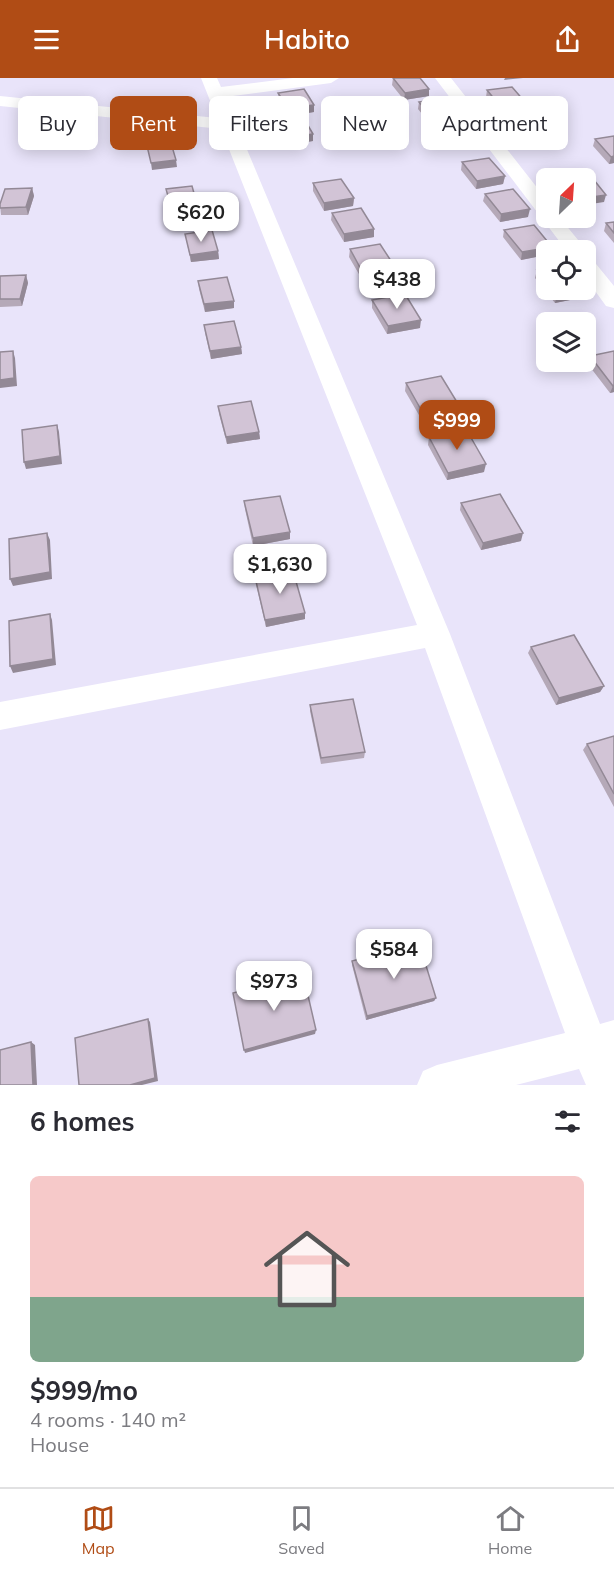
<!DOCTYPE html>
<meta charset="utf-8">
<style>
:root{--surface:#fff;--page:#f7f7f7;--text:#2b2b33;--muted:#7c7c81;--line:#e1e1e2;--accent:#b04c15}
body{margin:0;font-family:Mulish,sans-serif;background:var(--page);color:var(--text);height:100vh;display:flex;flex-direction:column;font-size:22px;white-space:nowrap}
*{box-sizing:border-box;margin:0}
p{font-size:20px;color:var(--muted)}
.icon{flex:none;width:33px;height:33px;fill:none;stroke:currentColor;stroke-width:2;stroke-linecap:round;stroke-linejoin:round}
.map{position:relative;height:1007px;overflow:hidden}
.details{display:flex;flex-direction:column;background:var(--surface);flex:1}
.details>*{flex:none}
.guide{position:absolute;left:18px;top:18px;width:579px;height:54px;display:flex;gap:12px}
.needle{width:39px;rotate:25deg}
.controls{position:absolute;left:536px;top:90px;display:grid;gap:12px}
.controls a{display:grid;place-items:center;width:60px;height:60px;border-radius:9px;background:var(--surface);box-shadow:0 3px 15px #0003;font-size:30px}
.price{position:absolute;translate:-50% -51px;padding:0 14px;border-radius:12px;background:#fff;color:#222;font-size:20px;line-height:39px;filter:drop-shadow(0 2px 3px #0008)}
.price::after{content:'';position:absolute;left:50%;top:36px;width:18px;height:14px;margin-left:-9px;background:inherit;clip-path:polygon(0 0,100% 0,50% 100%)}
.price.current{background:var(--accent);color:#fff}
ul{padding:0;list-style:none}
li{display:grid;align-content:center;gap:12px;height:318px;padding:0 30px}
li+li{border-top:2px solid var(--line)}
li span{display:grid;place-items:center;height:186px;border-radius:9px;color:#555}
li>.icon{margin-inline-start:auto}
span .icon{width:108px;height:108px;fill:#fffc;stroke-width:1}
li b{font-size:26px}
h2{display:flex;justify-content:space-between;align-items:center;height:72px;padding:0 30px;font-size:26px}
.pill{padding:0 21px;border-radius:9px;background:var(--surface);box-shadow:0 3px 15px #0003;font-size:21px;line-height:54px}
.pill.current{background:var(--accent);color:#fff}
header{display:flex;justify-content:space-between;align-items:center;height:78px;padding:0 30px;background:var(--accent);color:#fff;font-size:27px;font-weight:600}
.tabs{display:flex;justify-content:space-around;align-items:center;height:84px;border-top:2px solid var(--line);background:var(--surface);font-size:16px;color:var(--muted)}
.tabs a{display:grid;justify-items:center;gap:3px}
.tabs .current{color:var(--accent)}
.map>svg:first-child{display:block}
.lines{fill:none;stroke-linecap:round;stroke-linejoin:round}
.street{fill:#fff;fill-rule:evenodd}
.wall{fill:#b5a9b8}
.shaded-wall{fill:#938996}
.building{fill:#d2c4d6;stroke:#938996;stroke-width:1.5}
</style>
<header><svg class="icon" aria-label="menu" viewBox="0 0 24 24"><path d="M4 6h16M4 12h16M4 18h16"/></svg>Habito<svg class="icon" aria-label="share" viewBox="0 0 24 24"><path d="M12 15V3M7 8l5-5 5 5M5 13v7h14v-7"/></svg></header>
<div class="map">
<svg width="614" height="1007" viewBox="0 0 614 1007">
<rect width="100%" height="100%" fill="#e9e4fa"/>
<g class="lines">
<path class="street" d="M 201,0 L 217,0 L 221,9 L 293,0 L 339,0 L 331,5 L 225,19 L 450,556 L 600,946 L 614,942 L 614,1007 L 586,1007 L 579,991 L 516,1007 L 417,1007 L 423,993 L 437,987 L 565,955 L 425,570 L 0,652 L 0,624 L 417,547 L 221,51 L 0,28 L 0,18 L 217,40 Z
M 435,0 L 451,0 L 546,121 L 546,140 L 560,140 L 583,168 L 586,172 L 585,174 L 566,172 Z
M 585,179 L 592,181 L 614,208 L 614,230 L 606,228 L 585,199 Z"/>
</g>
<path class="wall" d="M 393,0 L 429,11 L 429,18 L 404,22 L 392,7 Z
M 487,12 L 524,32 L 498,35 L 486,19 Z
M 278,15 L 314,27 L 314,34 L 288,38 L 279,22 Z
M 419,24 L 458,36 L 457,43 L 431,47 L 418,31 Z
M 512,41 L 552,55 L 551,62 L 524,65 L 511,48 Z
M 276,43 L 313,56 L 313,63 L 286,67 L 276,50 Z
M 614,58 L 614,85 L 609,86 L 593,68 L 595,61 Z
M 462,84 L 505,98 L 503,106 L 476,111 L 461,92 Z
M 313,105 L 354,120 L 353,128 L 324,133 L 313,113 Z
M 32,110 L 34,118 L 28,137 L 1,137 L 0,126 Z
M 485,116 L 528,139 L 500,144 L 483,123 Z
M 332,135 L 374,151 L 374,159 L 344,164 L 331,142 Z
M 614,144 L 614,165 L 604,153 L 606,145 Z
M 504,152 L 546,172 L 546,177 L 521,182 L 503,159 Z
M 185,156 L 218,173 L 219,181 L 191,184 Z
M 350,171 L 395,189 L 394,197 L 363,203 L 349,179 Z
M 546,191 L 546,212 L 585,212 L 585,219 L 555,225 L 535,200 L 537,192 Z
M 26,197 L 28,205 L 22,228 L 0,229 L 0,198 Z
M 198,203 L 234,230 L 205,234 L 199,211 Z
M 372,222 L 420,250 L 387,256 L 372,230 Z
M 204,247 L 241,269 L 242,276 L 211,281 L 205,255 Z
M 614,273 L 614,314 L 610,315 L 587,285 L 590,278 Z
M 406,305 L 460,329 L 458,337 L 423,344 L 405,313 Z
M 218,328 L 259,354 L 260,361 L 227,366 L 219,336 Z
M 429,359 L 484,394 L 447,402 L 428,367 Z
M 244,423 L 290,461 L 253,468 L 245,431 Z
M 461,425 L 521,463 L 481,472 L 460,432 Z
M 255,499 L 305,541 L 266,549 L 256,506 Z
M 531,569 L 604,608 L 600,614 L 556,627 L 528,575 Z
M 310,627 L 365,674 L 364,680 L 321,686 L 310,633 Z
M 614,658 L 614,729 L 583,672 L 587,666 Z
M 352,883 L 436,920 L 434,923 L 366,942 L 352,887 Z"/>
<path class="shaded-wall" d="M 505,0 L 523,0 L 504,2 Z
M 429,11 L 429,18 L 404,22 L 405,15 Z
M 525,24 L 524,32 L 498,35 L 500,28 Z
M 314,27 L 314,34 L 288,38 L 288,30 Z
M 458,36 L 457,43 L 431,47 L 432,40 Z
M 552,55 L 551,62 L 524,65 L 526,58 Z
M 313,56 L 313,63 L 286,67 L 286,60 Z
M 614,78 L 614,85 L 609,86 L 611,79 Z
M 176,82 L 177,89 L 152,92 L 151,85 Z
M 505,98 L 503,106 L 476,111 L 477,103 Z
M 32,110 L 34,118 L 28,137 L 26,129 Z
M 606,117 L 604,124 L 585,127 L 585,120 Z
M 354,120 L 353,128 L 324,133 L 324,125 Z
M 197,126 L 198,134 L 172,137 L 171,129 Z
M 530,131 L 528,139 L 500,144 L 501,136 Z
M 374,151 L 374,159 L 344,164 L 344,156 Z
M 552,169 L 551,172 L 546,172 L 546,177 L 521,182 L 522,174 Z
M 218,173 L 219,181 L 191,184 L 190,177 Z
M 395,189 L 394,197 L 363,203 L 363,195 Z
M 26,197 L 28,205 L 22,228 L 20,221 Z
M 588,211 L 585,219 L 555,225 L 557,217 Z
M 234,223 L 234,230 L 205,234 L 204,226 Z
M 421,242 L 420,250 L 387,256 L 388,248 Z
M 241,269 L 242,276 L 211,281 L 210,273 Z
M 13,273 L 15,280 L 17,308 L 0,310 L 0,302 Z
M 614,307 L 614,314 L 610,315 L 613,308 Z
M 460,329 L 458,337 L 423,344 L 424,337 Z
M 57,347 L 59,354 L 62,386 L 26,391 L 24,384 Z
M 259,354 L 260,361 L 227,366 L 226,359 Z
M 486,386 L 484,394 L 447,402 L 448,395 Z
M 290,454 L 290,461 L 253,468 L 253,460 Z
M 47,455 L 50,462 L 52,501 L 13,508 L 10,501 Z
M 523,455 L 521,463 L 481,472 L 483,465 Z
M 305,535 L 305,541 L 266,549 L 265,542 Z
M 50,536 L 52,542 L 56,587 L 13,595 L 10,588 Z
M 604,608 L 600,614 L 556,627 L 559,620 Z
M 436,920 L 434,923 L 366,942 L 367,938 Z
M 148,941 L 150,944 L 158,1003 L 142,1007 L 130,1007 Z
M 316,952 L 315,956 L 245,975 L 244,972 Z
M 31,964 L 35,967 L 37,1007 L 33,1007 Z"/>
<path class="building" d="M 393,0 L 420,0 L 429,11 L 405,15 Z
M 512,9 L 525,24 L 500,28 L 487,12 Z
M 304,11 L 314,27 L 288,30 L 278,15 Z
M 444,20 L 458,36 L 432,40 L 419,24 Z
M 538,38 L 552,55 L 526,58 L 512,41 Z
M 303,39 L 313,56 L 286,60 L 276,43 Z
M 614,58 L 614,78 L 611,79 L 595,61 Z
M 171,65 L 176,82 L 151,85 L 147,68 Z
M 489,80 L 505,98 L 477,103 L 462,84 Z
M 590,97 L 606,117 L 585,120 L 585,100 L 564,100 Z
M 341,101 L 354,120 L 324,125 L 313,105 Z
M 192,108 L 197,126 L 171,129 L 166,111 Z
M 32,110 L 26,129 L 0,130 L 0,126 L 5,111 Z
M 513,111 L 530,131 L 501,136 L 485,116 Z
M 361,130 L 374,151 L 344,156 L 332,135 Z
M 614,144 L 614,155 L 606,145 Z
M 534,147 L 552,169 L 522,174 L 504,152 Z
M 212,152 L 218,173 L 190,177 L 185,156 Z
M 380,166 L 395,189 L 363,195 L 350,171 Z
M 546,191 L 546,204 L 537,192 Z
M 26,197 L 20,221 L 0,221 L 0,198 Z
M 227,199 L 234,223 L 204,226 L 198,203 Z
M 552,212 L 585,212 L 557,217 Z
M 405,216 L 421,242 L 388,248 L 372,222 Z
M 234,243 L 241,269 L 210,273 L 204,247 Z
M 13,273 L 14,300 L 0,302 L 0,274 Z
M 614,273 L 614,307 L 613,308 L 590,278 Z
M 441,298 L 460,329 L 424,337 L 406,305 Z
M 251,323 L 259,354 L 226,359 L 218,328 Z
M 57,347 L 60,378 L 24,384 L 22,352 Z
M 466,351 L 486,386 L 448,395 L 429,359 Z
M 500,416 L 523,455 L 483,465 L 461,425 Z
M 280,418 L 290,454 L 253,460 L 244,423 Z
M 47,455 L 50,494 L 10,501 L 9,461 Z
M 293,493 L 305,535 L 265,542 L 255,499 Z
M 50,536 L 53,581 L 10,588 L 9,543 Z
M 574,557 L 604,608 L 559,620 L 531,569 Z
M 353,621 L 365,674 L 321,680 L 310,627 Z
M 614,658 L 614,716 L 587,666 Z
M 419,865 L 436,920 L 367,938 L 352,883 Z
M 303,896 L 316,952 L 244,972 L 233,915 Z
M 148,941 L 155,1000 L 130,1007 L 79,1007 L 75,960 Z
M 31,964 L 33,1007 L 0,1007 L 0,972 Z"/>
</svg>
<div class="controls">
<a><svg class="needle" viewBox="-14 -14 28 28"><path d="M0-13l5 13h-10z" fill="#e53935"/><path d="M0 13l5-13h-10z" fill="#7c7c81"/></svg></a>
<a><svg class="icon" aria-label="locate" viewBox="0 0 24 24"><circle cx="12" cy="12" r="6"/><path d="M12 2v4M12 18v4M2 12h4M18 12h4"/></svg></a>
<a><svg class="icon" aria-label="layers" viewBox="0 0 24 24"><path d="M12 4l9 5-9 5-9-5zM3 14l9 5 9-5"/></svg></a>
</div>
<b class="price" style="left:201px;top:165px">$620</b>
<b class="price" style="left:397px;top:232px">$438</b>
<b class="price current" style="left:457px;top:373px">$999</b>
<b class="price" style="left:280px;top:517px">$1,630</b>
<b class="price" style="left:394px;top:902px">$584</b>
<b class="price" style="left:274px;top:934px">$973</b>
<div class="guide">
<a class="pill">Buy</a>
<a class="pill current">Rent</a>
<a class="pill">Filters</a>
<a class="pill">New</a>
<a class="pill">Apartment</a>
</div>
</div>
<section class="details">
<h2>6 homes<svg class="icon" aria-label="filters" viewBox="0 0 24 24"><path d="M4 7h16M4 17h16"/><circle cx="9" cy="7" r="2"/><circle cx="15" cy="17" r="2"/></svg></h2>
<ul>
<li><span style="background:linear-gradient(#f6c9c9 65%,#7fa58c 0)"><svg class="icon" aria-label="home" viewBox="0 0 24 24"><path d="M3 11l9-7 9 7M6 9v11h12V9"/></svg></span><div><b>$999/mo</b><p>4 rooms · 140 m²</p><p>House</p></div></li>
</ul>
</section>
<nav class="tabs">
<a class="current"><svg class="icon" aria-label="map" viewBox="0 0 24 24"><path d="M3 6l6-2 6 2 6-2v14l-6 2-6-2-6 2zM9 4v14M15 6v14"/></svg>Map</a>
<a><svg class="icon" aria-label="saved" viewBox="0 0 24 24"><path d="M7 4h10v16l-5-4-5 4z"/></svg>Saved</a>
<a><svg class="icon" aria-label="home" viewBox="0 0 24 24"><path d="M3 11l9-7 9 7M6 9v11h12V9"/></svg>Home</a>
</nav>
